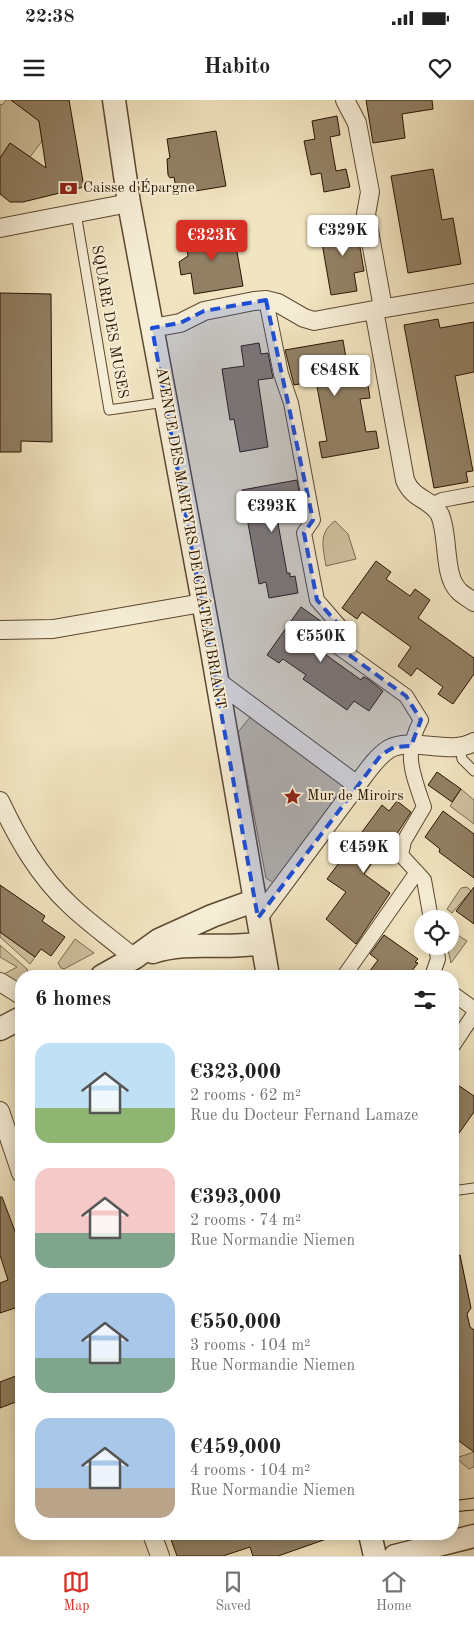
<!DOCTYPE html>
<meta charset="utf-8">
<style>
:root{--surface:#fff;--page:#f6f6f6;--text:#222;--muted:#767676;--line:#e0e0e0;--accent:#d93025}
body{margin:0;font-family:"Old Standard TT",serif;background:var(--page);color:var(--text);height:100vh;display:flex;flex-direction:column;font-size:19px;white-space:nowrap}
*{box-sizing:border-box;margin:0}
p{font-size:16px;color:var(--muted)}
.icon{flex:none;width:28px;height:28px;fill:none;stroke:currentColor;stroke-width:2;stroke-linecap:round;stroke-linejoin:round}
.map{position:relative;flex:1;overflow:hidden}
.side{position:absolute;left:15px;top:870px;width:444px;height:570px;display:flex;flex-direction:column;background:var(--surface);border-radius:20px;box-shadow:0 2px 12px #0003}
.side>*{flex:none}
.tools{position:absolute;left:414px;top:810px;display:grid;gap:10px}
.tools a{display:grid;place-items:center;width:45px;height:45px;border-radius:50%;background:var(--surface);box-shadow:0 2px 12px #0003;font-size:25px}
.price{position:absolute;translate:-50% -42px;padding:0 11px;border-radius:5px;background:#fff;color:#222;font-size:16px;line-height:32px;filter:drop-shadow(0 1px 2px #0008)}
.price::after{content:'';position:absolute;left:50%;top:30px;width:15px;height:11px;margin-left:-8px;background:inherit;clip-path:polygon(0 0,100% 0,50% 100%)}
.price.active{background:var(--accent);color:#fff}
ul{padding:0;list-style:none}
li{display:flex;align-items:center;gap:15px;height:125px;padding:0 20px}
li span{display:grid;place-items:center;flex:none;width:140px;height:100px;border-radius:15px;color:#555}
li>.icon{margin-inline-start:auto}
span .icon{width:60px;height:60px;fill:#fffc;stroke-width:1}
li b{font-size:21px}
h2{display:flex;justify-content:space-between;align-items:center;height:60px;padding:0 20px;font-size:21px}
.status{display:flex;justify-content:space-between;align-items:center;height:35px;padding:0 25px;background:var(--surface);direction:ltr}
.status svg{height:14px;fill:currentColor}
header{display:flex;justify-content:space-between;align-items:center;height:65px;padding:0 20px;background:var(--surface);font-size:22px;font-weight:700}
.tab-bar{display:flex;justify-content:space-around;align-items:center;height:70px;border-top:1px solid var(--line);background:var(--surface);font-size:14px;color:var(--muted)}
.tab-bar a{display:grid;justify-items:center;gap:2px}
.tab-bar .active{color:var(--accent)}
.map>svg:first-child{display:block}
.green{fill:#cfc19f;stroke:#7d6a50}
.building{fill:#928064;stroke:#2b1400}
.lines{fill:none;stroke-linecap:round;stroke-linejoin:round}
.service-casing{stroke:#5c4830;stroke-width:11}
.pedestrian-casing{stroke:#5c4830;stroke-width:16}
.minor-casing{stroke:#5c4830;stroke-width:20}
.tertiary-casing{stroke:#5c4830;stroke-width:25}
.service{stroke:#f6edd6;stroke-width:9}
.pedestrian{stroke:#f6edd6;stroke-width:14}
.minor{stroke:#f6edd6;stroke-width:18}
.tertiary{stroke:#f6edd6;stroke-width:22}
.tram{stroke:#2b1400;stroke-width:1}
.marked{fill:#1d4ed8;fill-opacity:0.2;stroke:#1d4ed8;stroke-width:4;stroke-dasharray:10 6;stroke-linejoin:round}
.labels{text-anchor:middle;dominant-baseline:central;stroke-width:4;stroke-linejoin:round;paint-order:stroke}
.poi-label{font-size:15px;fill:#2b1400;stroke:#f6edd6;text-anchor:start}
.street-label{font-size:15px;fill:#2b1400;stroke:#f6edd6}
</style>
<div class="status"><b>22:38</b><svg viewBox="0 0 49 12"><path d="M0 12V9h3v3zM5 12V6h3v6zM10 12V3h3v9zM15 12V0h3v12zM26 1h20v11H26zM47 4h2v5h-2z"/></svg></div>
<header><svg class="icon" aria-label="menu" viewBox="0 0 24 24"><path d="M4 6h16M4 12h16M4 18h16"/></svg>Habito<svg class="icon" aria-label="heart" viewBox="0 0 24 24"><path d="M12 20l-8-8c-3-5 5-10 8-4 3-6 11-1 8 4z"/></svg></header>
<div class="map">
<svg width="474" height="1456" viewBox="0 0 474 1456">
<rect width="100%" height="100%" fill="#f1e4c0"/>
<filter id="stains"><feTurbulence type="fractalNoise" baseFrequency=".004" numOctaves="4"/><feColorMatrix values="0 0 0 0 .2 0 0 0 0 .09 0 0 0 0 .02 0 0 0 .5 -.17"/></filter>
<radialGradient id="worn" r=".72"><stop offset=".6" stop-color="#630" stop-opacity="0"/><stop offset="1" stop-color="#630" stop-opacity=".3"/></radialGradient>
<path class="green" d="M 6,0 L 11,0 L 39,21 L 42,41 L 30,57 L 10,43 L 0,58 L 0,4 L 2,5 Z
M 335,421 L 348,434 L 356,459 L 326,466 C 323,447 318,433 335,421 Z
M 251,616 L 347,689 L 275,784 L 266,778 L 238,632 Z
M 461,689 L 474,700 L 474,724 L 450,706 Z
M 467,787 L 471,791 L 452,813 L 447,809 L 461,788 Z
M 450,830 L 467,841 L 451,863 L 447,846 L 450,846 Z
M 0,832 L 35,857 L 30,864 L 0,837 Z
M 75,839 L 94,853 L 64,869 L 61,868 L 58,863 Z
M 0,845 L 27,869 L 29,876 L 21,876 L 21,888 L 2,875 L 17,867 L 0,857 Z
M 474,1352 L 474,1367 L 469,1369 L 456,1358 Z"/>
<path class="building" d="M 11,0 L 69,0 L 84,87 L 23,102 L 10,102 L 0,94 L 0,58 L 10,43 L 46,68 L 39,21 Z
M 366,0 L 432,0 L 433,9 L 402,14 L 405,38 L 373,43 Z
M 337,16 L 340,35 L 330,37 L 336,71 L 346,69 L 350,87 L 324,92 L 321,73 L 311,75 L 304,41 L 315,39 L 312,21 Z
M 216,31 L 226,86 L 177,94 L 174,77 L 170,78 L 168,75 L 167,59 L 170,58 L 167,39 Z
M 433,69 L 442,120 L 453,118 L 461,164 L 408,173 L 391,76 Z
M 355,118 L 364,171 L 354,173 L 357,191 L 331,195 L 322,143 L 333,141 L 329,122 Z
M 233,129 L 243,186 L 194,194 L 191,173 L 181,175 L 179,162 L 188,156 L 185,137 Z
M 0,193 L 51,194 L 52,342 L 21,341 L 21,352 L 0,352 Z
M 438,219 L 440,228 L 474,222 L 474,272 L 455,276 L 473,371 L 466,372 L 468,382 L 434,388 L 404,225 Z
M 343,240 L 350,283 L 367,279 L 370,298 L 360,299 L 366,332 L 376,331 L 379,348 L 322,358 L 319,342 L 327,341 L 316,281 L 294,285 L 285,250 Z
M 259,243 L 261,254 L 268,253 L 273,278 L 258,280 L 268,347 L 240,352 L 234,319 L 230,320 L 222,269 L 244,266 L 241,246 Z
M 297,380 L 303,413 L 277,418 L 287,473 L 290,473 L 290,477 L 295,476 L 298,493 L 269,498 L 266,482 L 259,484 L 242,390 Z
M 376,461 L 391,472 L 386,479 L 410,496 L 415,489 L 430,500 L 418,518 L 474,558 L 474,574 L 453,604 L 438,594 L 443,587 L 417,568 L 411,576 L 398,566 L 411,547 L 362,512 L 357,519 L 342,508 Z
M 301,507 L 329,527 L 315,547 L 361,580 L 363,577 L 368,579 L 383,591 L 369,611 L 354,601 L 347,610 L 303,579 L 306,575 L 283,559 L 279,563 L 267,555 Z
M 437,672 L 461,689 L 452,702 L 428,685 Z
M 397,701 L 411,712 L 391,743 L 388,741 L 364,774 L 390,793 L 356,844 L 326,819 L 346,792 L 327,779 L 382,705 L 389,711 Z
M 443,711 L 474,734 L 474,778 L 439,752 L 440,749 L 425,737 Z
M 0,785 L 45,816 L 42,821 L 65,837 L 51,856 L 41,849 L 35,857 L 0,832 Z
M 474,787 L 474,824 L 456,811 Z
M 384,835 L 418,859 L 415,862 L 418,863 L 408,876 L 366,876 L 378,860 L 370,854 Z
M 452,981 L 474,996 L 474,1012 L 452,1043 Z
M 0,1097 L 2,1097 L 16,1134 L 21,1132 L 21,1209 L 18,1207 L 0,1213 L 0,1183 L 8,1180 L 0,1155 Z
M 460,1155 L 471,1208 L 467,1214 L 470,1227 L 474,1230 L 474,1352 L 452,1336 L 452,1156 Z
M 21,1274 L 21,1300 L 0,1308 L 0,1282 Z
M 169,1434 L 334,1434 L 335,1436 L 278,1456 L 253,1456 L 250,1447 L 223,1456 L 177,1456 Z"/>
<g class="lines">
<defs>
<path id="service" d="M 76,113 L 109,310 L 165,302
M 460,647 L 462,659 L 474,671
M 452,1091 L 474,1088"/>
<path id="pedestrian" d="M 266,200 L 281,274 L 291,303 L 313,420 L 304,433 L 317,500 L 343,530 L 334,544 L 406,596 L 421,620 C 403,654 412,672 424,707 L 404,741 L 401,755 L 424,780 L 431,819
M 431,405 L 442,400 L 474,394
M 344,876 L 417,772
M 432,876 L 438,859 L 436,846
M 452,893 L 474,909
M 452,947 L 474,914"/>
<path id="minor" d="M 345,0 L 357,23 L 370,92 L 366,114 L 383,208
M 0,128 L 129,103
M 374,210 L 474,193
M 152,228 L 180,223 L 204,211 L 254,201 L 266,200 L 278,203 L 304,218 L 314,221 L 374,210 L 405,380 C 413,400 432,399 440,415 C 449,436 443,474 458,490 C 462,495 469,498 474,502
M 0,530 L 53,529 L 202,503
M 217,581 L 357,685 L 258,818
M 357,685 C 366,673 376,657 389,649 C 411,636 450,656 474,642
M 0,701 C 18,739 38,775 70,805 C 90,824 113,840 134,858
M 0,882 L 21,895
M 0,1011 L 21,1073
M 152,1434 L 160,1456"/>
<path id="tertiary" d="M 114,0 L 129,103 L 211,545 L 268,876
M 153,852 C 188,840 225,850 261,843
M 102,876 L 134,858 L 159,840 L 212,816 L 256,800
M 0,929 L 21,918
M 370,1434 L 375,1456
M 395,1456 L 474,1436"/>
</defs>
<use href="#service" class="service-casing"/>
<use href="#pedestrian" class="pedestrian-casing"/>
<use href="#minor" class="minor-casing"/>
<use href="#tertiary" class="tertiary-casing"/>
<use href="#service" class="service"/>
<use href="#pedestrian" class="pedestrian"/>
<use href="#minor" class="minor"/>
<use href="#tertiary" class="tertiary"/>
<path class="tram" d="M 452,1401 L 474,1398
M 452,1412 L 474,1410"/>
</g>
<path class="marked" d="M 266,200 L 313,420 L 304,433 L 317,500 L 343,530 L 334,544 L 406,596 L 421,620 L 411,646 L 394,647 L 381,655 L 258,818 L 152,228 L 180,223 L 204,211 Z"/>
<defs>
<symbol id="bank-bare" viewBox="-9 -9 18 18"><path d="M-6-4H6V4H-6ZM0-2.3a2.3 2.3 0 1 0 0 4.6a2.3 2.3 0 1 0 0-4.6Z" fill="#8f2418" stroke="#f6edd6" stroke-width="2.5" paint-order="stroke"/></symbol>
<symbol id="sight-bare" viewBox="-9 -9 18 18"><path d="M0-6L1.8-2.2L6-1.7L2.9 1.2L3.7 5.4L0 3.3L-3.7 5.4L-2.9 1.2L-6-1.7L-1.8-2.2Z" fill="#8f2418" stroke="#f6edd6" stroke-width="2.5" paint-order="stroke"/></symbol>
</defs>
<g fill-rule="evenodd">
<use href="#bank-bare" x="56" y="76" width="25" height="25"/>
<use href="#sight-bare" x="280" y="684" width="25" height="25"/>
</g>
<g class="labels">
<g class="poi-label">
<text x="83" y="88">Caisse d'Épargne</text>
<text x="307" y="696">Mur de Miroirs</text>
</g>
<g class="street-label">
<text transform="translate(109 222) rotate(80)">SQUARE DES MUSES</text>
<text transform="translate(190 438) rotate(80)">AVENUE DES MARTYRS DE CHÂTEAUBRIANT</text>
</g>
</g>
<rect width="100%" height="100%" filter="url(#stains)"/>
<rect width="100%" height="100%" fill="url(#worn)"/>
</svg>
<div class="tools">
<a><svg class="icon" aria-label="locate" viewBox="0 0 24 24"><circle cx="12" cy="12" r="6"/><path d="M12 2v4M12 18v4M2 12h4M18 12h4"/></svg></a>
</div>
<b class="price" style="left:343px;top:157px">€329K</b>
<b class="price active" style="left:212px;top:162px">€323K</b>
<b class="price" style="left:335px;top:297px">€848K</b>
<b class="price" style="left:272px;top:433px">€393K</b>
<b class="price" style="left:321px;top:563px">€550K</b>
<b class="price" style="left:364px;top:774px">€459K</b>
<section class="side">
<h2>6 homes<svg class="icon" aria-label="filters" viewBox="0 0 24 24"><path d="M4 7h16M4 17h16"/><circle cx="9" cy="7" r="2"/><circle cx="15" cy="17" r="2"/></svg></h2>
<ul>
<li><span style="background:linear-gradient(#bfe0f5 65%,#8fb573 0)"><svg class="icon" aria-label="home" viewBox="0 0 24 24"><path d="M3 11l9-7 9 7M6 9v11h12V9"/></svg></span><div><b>€323,000</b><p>2 rooms · 62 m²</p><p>Rue du Docteur Fernand Lamaze</p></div></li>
<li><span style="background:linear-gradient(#f6c9c9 65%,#7fa58c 0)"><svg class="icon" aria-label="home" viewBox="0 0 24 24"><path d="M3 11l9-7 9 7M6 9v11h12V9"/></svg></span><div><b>€393,000</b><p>2 rooms · 74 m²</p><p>Rue Normandie Niemen</p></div></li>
<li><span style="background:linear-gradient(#a9c7e8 65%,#7fa58c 0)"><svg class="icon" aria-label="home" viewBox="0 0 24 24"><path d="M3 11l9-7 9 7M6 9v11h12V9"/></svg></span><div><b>€550,000</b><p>3 rooms · 104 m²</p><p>Rue Normandie Niemen</p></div></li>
<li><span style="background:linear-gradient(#a9c7e8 70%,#b9a48a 0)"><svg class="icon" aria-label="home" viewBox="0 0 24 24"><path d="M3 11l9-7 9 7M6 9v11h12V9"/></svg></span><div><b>€459,000</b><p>4 rooms · 104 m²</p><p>Rue Normandie Niemen</p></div></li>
</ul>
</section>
</div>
<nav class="tab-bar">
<a class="active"><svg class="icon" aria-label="map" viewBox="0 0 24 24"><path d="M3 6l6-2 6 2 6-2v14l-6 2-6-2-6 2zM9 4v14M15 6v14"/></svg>Map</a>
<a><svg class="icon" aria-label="saved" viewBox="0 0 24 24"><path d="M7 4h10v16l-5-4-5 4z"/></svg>Saved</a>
<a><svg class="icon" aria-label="home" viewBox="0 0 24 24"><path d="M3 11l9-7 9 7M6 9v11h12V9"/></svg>Home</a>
</nav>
